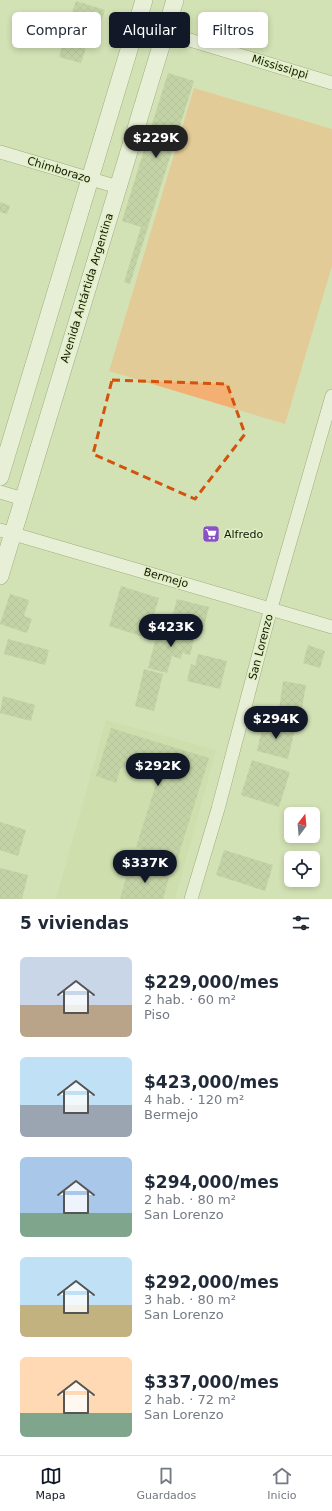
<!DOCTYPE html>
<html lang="es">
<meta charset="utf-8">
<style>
:root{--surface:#fff;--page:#f6f6f7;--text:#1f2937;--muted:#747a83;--line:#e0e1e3;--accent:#111827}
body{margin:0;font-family:"DejaVu Sans",sans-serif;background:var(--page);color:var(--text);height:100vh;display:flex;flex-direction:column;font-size:15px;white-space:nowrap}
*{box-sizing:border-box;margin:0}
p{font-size:13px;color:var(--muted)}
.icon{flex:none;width:22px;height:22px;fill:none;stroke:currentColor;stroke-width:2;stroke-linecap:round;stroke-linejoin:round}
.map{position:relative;height:899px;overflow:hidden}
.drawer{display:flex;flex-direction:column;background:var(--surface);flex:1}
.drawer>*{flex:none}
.top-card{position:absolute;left:12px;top:12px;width:308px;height:36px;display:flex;gap:8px}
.needle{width:26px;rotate:16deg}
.fabs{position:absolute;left:284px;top:807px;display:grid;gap:8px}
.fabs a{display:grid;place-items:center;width:36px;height:36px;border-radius:6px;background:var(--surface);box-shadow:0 2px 6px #0003;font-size:20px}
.price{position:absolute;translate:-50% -34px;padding:0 9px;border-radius:14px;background:var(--accent);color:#fff;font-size:13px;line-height:26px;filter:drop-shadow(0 1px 2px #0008)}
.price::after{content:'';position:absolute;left:50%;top:24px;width:12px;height:9px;margin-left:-6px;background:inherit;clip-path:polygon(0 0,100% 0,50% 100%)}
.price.selected{background:#222;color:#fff}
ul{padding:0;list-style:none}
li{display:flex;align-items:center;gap:12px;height:100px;padding:0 20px}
li span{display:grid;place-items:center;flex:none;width:112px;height:80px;border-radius:6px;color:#555}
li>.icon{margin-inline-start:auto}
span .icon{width:48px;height:48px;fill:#fffc;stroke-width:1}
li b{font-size:17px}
h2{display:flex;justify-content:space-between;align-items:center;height:48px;padding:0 20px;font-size:17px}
.pill{padding:0 14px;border-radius:6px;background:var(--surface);box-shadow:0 2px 6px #0003;font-size:14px;line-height:36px}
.pill.selected{background:var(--accent);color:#fff}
.tabs{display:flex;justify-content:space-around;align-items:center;height:56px;border-top:1px solid var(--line);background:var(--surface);font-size:11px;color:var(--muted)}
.tabs a{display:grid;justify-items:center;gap:2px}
.tabs .selected{color:var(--accent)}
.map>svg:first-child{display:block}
.built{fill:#c7d9a5}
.pitch{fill:#f3b072}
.building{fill:url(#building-cross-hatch)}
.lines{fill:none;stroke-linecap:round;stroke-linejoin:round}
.minor-casing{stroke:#5e6b43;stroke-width:14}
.tertiary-casing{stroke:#5e6b43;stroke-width:18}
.minor{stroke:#fff;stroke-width:13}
.tertiary{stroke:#fff;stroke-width:17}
.marked{fill:none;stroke:#d3520c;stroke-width:3;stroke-dasharray:8 5;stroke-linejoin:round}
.labels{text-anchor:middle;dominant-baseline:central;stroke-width:3;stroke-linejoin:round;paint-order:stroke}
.street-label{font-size:11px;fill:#121707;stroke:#e0efc2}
.poi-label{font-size:11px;fill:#121707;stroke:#e0efc2;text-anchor:start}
</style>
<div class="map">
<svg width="332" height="899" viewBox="0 0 332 899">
<defs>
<pattern id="building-cross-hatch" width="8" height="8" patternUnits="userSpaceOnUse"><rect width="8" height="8" fill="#b1c094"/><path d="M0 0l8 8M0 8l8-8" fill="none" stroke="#97a47e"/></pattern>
</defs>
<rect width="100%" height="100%" fill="#d3e2b5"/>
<path class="built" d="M 106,720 L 216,750 L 175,899 L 56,899 Z"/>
<path class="pitch" d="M 194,88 L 332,129 L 332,266 L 285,424 L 109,371 Z"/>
<path class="building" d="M 76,1 L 105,10 L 98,31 L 69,22 Z
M 67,28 L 90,35 L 81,63 L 59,57 Z
M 168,73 L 194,81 L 130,284 L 124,282 L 141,227 L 122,221 Z
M 0,202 L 10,206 L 7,214 L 0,212 Z
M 121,586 L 159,598 L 147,638 L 109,626 Z
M 10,594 L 29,600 L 24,616 L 32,619 L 27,633 L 0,624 Z
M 177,599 L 209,607 L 204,627 L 172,618 Z
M 190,627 L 200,630 L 197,640 L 194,639 L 190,655 L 182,653 L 181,659 L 172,656 L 167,673 L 148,668 L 158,630 L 187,637 Z
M 8,639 L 49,650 L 45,665 L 4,654 Z
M 308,645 L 325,651 L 320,668 L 303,663 Z
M 198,654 L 227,661 L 220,689 L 187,681 L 191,664 L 195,666 Z
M 144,669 L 163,674 L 154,711 L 135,706 Z
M 283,681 L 306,685 L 300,720 L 278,716 Z
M 3,696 L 35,705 L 31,721 L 0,713 Z
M 264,720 L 295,728 L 288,759 L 257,751 Z
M 111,728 L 209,758 L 177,860 L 136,847 L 158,778 L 121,767 L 116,783 L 96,776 Z
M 252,760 L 290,772 L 279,807 L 241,795 Z
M 0,822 L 26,830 L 18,856 L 0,850 Z
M 224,850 L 273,865 L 265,891 L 216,875 Z
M 130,863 L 170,874 L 163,899 L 120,899 Z
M 0,868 L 28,875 L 22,899 L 0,899 Z"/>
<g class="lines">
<defs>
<path id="minor" d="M 137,24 L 332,83
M 0,152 L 118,187
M 0,492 L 23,499
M 0,530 L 332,627
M 191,899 L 218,809 L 271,608 L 332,396"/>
<path id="tertiary" d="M 0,477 L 144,0
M 0,576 L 175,0"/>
</defs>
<use href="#minor" class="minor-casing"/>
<use href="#tertiary" class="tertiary-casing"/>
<use href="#minor" class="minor"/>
<use href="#tertiary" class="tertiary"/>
</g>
<path d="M0 0H332V899H0ZM 112,380 L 227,384 L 245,434 L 195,499 L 93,454 Z" fill="#d3e2b5" fill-opacity=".55" fill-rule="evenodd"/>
<path class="marked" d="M 112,380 L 227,384 L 245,434 L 195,499 L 93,454 Z"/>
<defs>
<symbol id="supermarket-square" viewBox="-11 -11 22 22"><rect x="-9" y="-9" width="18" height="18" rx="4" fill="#8950c7" stroke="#e0efc2"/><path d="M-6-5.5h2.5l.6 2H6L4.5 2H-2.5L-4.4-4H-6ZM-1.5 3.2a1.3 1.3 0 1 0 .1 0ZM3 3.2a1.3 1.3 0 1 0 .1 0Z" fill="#fff"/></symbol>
</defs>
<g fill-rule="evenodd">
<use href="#supermarket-square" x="201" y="524" width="20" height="20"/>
</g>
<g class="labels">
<g class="street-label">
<text transform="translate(280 67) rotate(17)">Mississippi</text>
<text transform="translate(59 170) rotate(17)">Chimborazo</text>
<text transform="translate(87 288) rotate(-73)">Avenida Antártida Argentina</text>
<text transform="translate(166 578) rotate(16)">Bermejo</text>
<text transform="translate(261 647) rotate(-75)">San Lorenzo</text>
</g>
<g class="poi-label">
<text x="224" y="534">Alfredo</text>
</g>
</g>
</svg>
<div class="fabs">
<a><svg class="needle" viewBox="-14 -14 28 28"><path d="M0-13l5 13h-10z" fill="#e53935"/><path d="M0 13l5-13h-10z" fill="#747a83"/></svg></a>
<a><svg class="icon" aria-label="locate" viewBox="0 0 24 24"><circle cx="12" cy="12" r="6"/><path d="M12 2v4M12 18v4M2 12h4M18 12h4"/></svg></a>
</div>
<b class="price selected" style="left:156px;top:159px">$229K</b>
<b class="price" style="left:171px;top:648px">$423K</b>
<b class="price" style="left:276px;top:740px">$294K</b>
<b class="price" style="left:158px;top:787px">$292K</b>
<b class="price" style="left:145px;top:884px">$337K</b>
<div class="top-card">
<a class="pill">Comprar</a>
<a class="pill selected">Alquilar</a>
<a class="pill">Filtros</a>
</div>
</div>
<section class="drawer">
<h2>5 viviendas<svg class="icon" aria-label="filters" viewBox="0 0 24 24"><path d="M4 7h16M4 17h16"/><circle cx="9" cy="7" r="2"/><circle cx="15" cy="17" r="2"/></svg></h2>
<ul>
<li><span style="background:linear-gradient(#c9d6e8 60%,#b9a48a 0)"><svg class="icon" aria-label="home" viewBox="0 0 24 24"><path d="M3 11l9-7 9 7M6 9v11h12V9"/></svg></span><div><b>$229,000/mes</b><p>2 hab. · 60 m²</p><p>Piso</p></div></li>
<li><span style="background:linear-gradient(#bfe0f5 60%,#9aa5b1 0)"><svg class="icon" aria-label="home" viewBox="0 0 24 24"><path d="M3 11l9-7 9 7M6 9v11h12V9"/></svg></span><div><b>$423,000/mes</b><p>4 hab. · 120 m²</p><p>Bermejo</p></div></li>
<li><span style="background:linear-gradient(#a9c7e8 70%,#7fa58c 0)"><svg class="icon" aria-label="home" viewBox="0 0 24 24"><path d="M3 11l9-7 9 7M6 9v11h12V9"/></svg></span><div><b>$294,000/mes</b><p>2 hab. · 80 m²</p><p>San Lorenzo</p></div></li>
<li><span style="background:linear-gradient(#bfe0f5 60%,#c2b280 0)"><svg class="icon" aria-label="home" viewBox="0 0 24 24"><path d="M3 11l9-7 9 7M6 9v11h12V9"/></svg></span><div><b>$292,000/mes</b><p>3 hab. · 80 m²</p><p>San Lorenzo</p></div></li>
<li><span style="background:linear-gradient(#ffd9b3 70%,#7fa58c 0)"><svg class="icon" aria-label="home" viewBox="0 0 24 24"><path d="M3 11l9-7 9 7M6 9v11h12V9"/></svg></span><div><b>$337,000/mes</b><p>2 hab. · 72 m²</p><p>San Lorenzo</p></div></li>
</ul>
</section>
<nav class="tabs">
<a class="selected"><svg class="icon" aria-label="map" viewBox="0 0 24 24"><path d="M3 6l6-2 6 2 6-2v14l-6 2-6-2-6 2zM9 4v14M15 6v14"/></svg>Mapa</a>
<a><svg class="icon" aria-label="saved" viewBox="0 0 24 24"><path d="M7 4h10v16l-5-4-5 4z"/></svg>Guardados</a>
<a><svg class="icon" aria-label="home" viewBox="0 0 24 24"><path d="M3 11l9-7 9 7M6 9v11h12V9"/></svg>Inicio</a>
</nav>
